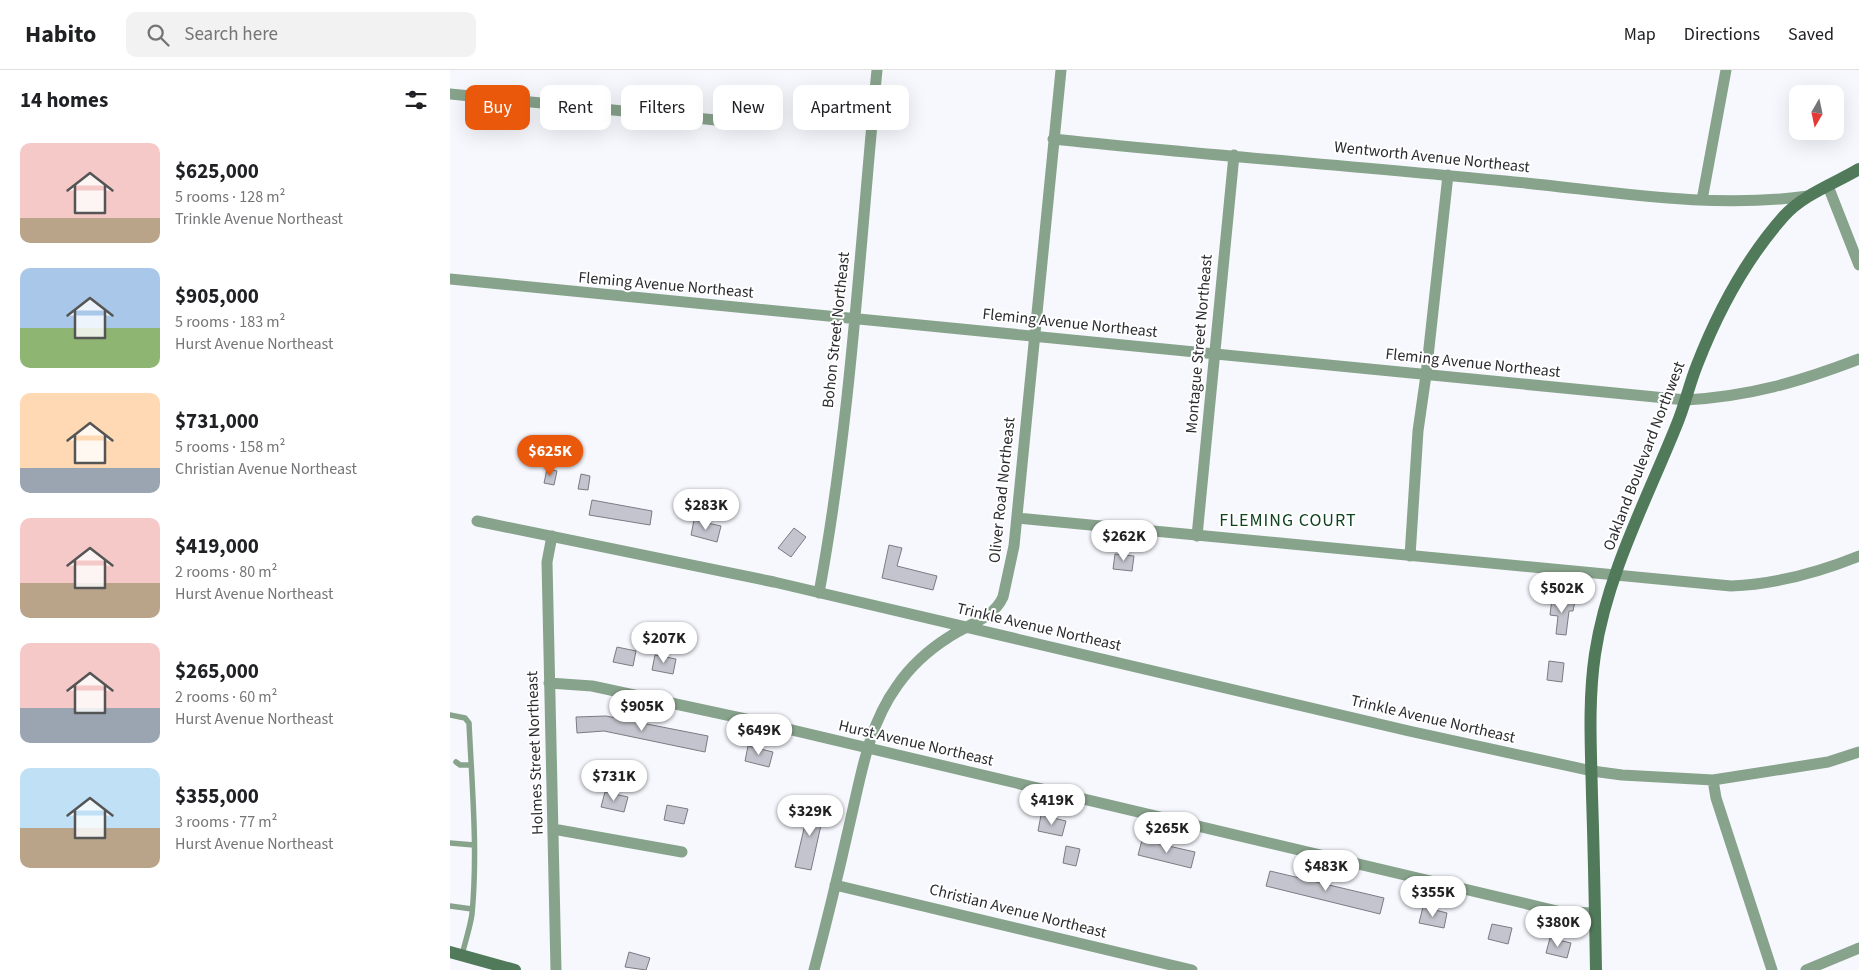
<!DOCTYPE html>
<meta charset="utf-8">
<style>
:root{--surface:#fff;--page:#f2f2f2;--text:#202124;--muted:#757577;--line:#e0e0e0;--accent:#ea580c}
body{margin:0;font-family:"Source Sans 3",sans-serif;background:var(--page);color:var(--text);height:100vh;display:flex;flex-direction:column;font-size:19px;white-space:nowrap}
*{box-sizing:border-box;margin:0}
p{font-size:16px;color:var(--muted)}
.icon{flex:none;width:28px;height:28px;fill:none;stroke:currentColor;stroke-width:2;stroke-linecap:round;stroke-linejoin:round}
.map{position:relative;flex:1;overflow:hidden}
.panel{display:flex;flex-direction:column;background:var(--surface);width:450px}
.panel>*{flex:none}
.hud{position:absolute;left:15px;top:15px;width:475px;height:45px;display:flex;gap:10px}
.needle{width:32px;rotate:189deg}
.buttons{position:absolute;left:1339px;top:15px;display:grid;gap:10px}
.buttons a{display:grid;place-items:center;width:55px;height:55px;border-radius:10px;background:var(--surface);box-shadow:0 5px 20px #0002;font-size:25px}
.price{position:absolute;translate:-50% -42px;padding:0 11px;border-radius:18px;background:#fff;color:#222;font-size:16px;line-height:32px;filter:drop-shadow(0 1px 2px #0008)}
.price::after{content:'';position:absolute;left:50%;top:30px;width:15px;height:11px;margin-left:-8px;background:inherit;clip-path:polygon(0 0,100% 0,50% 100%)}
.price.current{background:var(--accent);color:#fff}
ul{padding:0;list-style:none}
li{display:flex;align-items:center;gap:15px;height:125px;padding:0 20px}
li span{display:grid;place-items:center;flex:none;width:140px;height:100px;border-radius:10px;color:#555}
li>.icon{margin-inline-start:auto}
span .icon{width:60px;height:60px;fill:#fffc;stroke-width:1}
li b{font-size:21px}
h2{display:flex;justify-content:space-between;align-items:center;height:60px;padding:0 20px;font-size:21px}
.tag{padding:0 18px;border-radius:10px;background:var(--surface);box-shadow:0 5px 20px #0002;font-size:18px;line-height:45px}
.tag.current{background:var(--accent);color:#fff}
header{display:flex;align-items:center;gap:30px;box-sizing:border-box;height:70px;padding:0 25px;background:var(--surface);border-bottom:1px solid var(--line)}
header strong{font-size:24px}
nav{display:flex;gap:28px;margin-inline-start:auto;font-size:18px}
.search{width:350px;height:45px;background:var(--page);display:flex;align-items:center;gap:12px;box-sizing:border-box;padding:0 18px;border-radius:10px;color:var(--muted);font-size:19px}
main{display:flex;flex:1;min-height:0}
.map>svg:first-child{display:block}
.building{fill:#c3c4cd;stroke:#7a7c84}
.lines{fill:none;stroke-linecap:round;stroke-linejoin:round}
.lane{stroke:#88a38c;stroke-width:5.5}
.street{stroke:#88a38c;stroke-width:11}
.secondary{stroke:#517a5a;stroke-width:12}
.labels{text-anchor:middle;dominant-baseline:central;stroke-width:4;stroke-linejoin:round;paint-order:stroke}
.street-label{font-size:16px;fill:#2c2c30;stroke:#fff}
.neighbourhood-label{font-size:18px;letter-spacing:1px;fill:#0f421f;stroke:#fff}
</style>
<header>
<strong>Habito</strong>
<div class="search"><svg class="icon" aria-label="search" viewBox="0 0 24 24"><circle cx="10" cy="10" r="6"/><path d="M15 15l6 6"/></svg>Search here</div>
<nav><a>Map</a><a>Directions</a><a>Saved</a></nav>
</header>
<main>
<section class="panel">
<h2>14 homes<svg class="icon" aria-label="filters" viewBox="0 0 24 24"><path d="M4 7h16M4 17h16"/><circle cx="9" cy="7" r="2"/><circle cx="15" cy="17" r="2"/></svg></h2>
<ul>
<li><span style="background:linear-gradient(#f6c9c9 75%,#b9a48a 0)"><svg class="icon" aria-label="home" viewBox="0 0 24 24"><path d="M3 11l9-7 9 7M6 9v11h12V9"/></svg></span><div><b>$625,000</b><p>5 rooms · 128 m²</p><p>Trinkle Avenue Northeast</p></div></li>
<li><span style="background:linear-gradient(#a9c7e8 60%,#8fb573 0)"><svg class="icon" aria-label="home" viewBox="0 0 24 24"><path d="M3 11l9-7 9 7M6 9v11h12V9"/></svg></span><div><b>$905,000</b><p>5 rooms · 183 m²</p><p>Hurst Avenue Northeast</p></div></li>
<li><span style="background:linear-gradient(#ffd9b3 75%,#9aa5b1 0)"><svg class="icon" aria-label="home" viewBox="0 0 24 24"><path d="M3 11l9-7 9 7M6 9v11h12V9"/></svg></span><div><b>$731,000</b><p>5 rooms · 158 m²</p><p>Christian Avenue Northeast</p></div></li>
<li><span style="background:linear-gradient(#f6c9c9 65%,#b9a48a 0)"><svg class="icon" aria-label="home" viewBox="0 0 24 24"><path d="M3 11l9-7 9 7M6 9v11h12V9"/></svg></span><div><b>$419,000</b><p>2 rooms · 80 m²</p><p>Hurst Avenue Northeast</p></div></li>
<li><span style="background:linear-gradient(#f6c9c9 65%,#9aa5b1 0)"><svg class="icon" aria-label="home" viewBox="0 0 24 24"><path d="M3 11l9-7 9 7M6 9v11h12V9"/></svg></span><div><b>$265,000</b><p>2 rooms · 60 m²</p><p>Hurst Avenue Northeast</p></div></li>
<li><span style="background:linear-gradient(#bfe0f5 60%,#b9a48a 0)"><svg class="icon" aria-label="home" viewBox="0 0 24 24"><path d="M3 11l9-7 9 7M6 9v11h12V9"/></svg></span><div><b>$355,000</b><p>3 rooms · 77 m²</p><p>Hurst Avenue Northeast</p></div></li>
</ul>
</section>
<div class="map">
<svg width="1409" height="900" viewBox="0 0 1409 900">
<rect width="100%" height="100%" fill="#f7f8fe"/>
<path class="building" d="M 97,399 L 107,401 L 104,415 L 94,413 Z
M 131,404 L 140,406 L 138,420 L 128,419 Z
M 142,430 L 202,441 L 200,455 L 139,445 Z
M 244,450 L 271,456 L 267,472 L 241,465 Z
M 344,458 L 356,467 L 341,487 L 328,478 Z
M 439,475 L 452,478 L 447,496 L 487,506 L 483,520 L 432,508 Z
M 665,484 L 684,486 L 682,501 L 663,499 Z
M 1102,528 L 1125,531 L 1123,541 L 1119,541 L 1116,565 L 1106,564 L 1108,546 L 1100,545 Z
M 167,577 L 186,581 L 183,596 L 163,592 Z
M 205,585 L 226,589 L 223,604 L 202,600 Z
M 1099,591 L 1114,593 L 1112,612 L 1097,610 Z
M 156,646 L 258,666 L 255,682 L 154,661 L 127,663 L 126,647 Z
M 298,676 L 323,682 L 319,697 L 295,691 Z
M 155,722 L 178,727 L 174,742 L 151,737 Z
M 360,733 L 375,737 L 361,800 L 345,797 Z
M 217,735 L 238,739 L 234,754 L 214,750 Z
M 591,745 L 616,751 L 612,766 L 588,761 Z
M 692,770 L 745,782 L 741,798 L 688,785 Z
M 616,776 L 630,779 L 626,796 L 613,793 Z
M 820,801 L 934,828 L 930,844 L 816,816 Z
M 973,837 L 997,843 L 994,858 L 969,853 Z
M 1042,854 L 1062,858 L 1058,874 L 1038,869 Z
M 1100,868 L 1121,873 L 1117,888 L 1096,883 Z
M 179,882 L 200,888 L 196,900 L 175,897 Z"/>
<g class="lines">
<path class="lane" d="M 0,645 L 15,648 L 19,653 C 22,717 28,781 22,844 C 20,858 15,872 12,885
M 6,692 L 10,695 L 21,695
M 0,773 L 24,775
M 0,836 L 22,839"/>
<path class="street" d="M 0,24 L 276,51
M 603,69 C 754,85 904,96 1055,111 C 1155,120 1257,140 1358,126
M 1378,116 L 1409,195
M 1252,130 L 1276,0
M 0,209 L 1236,330 C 1301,326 1349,312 1409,289
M 567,448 L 1281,516 C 1327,514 1367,503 1409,486
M 27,451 L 324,512 L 959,661 L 1142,701 L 1172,705 L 1263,710 L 1378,692 L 1409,682
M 102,466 L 97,492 L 106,900
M 747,466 L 784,85
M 960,486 L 968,361 L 976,305 L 998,105
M 369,523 C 401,350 410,174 427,0
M 99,613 L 142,616 L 300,650 L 1111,842 L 1145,843
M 1263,710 L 1266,728 L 1322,900
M 103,759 L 232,782
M 385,815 L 742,900
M 364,900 C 377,851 389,801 400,752 C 411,706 418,656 447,616 C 460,597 480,579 499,567 C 518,554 543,549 553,527 L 564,476 L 611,0
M 1356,900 L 1409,878"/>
<path class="secondary" d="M 0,882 L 65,900
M 1146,900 C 1145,842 1144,784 1142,726 C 1141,679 1138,631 1145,584 C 1157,504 1197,429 1227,354 C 1235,335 1239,315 1247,295 C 1268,241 1295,190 1334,146 C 1354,124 1384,114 1409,99"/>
</g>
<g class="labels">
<g class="street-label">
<text transform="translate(982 87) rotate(6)">Wentworth Avenue Northeast</text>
<text transform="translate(216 215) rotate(5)">Fleming Avenue Northeast</text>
<text transform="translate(620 253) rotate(6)">Fleming Avenue Northeast</text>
<text transform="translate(386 260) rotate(-84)">Bohon Street Northeast</text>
<text transform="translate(749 274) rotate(-85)">Montague Street Northeast</text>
<text transform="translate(1023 293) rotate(6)">Fleming Avenue Northeast</text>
<text transform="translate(1194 386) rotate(-69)">Oakland Boulevard Northwest</text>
<text transform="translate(552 420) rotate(-84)">Oliver Road Northeast</text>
<text transform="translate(589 557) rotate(13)">Trinkle Avenue Northeast</text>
<text transform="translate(983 649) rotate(13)">Trinkle Avenue Northeast</text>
<text transform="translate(466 673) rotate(13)">Hurst Avenue Northeast</text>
<text transform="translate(85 683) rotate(-92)">Holmes Street Northeast</text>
<text transform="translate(568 841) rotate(14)">Christian Avenue Northeast</text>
</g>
<g class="neighbourhood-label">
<text x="838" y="450">FLEMING COURT</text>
</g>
</g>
</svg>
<div class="buttons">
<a><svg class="needle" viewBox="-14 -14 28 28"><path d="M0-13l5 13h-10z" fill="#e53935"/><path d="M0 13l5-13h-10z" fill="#757577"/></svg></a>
</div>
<b class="price current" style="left:100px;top:407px">$625K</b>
<b class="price" style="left:256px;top:461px">$283K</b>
<b class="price" style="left:674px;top:492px">$262K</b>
<b class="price" style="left:1112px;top:544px">$502K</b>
<b class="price" style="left:214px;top:594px">$207K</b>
<b class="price" style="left:192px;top:662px">$905K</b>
<b class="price" style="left:309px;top:686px">$649K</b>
<b class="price" style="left:164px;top:732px">$731K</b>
<b class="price" style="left:602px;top:756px">$419K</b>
<b class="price" style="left:360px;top:767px">$329K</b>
<b class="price" style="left:717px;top:784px">$265K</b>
<b class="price" style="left:876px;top:822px">$483K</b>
<b class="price" style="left:983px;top:848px">$355K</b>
<b class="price" style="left:1108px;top:878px">$380K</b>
<div class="hud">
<a class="tag current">Buy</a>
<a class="tag">Rent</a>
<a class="tag">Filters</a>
<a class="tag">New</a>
<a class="tag">Apartment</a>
</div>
</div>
</main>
